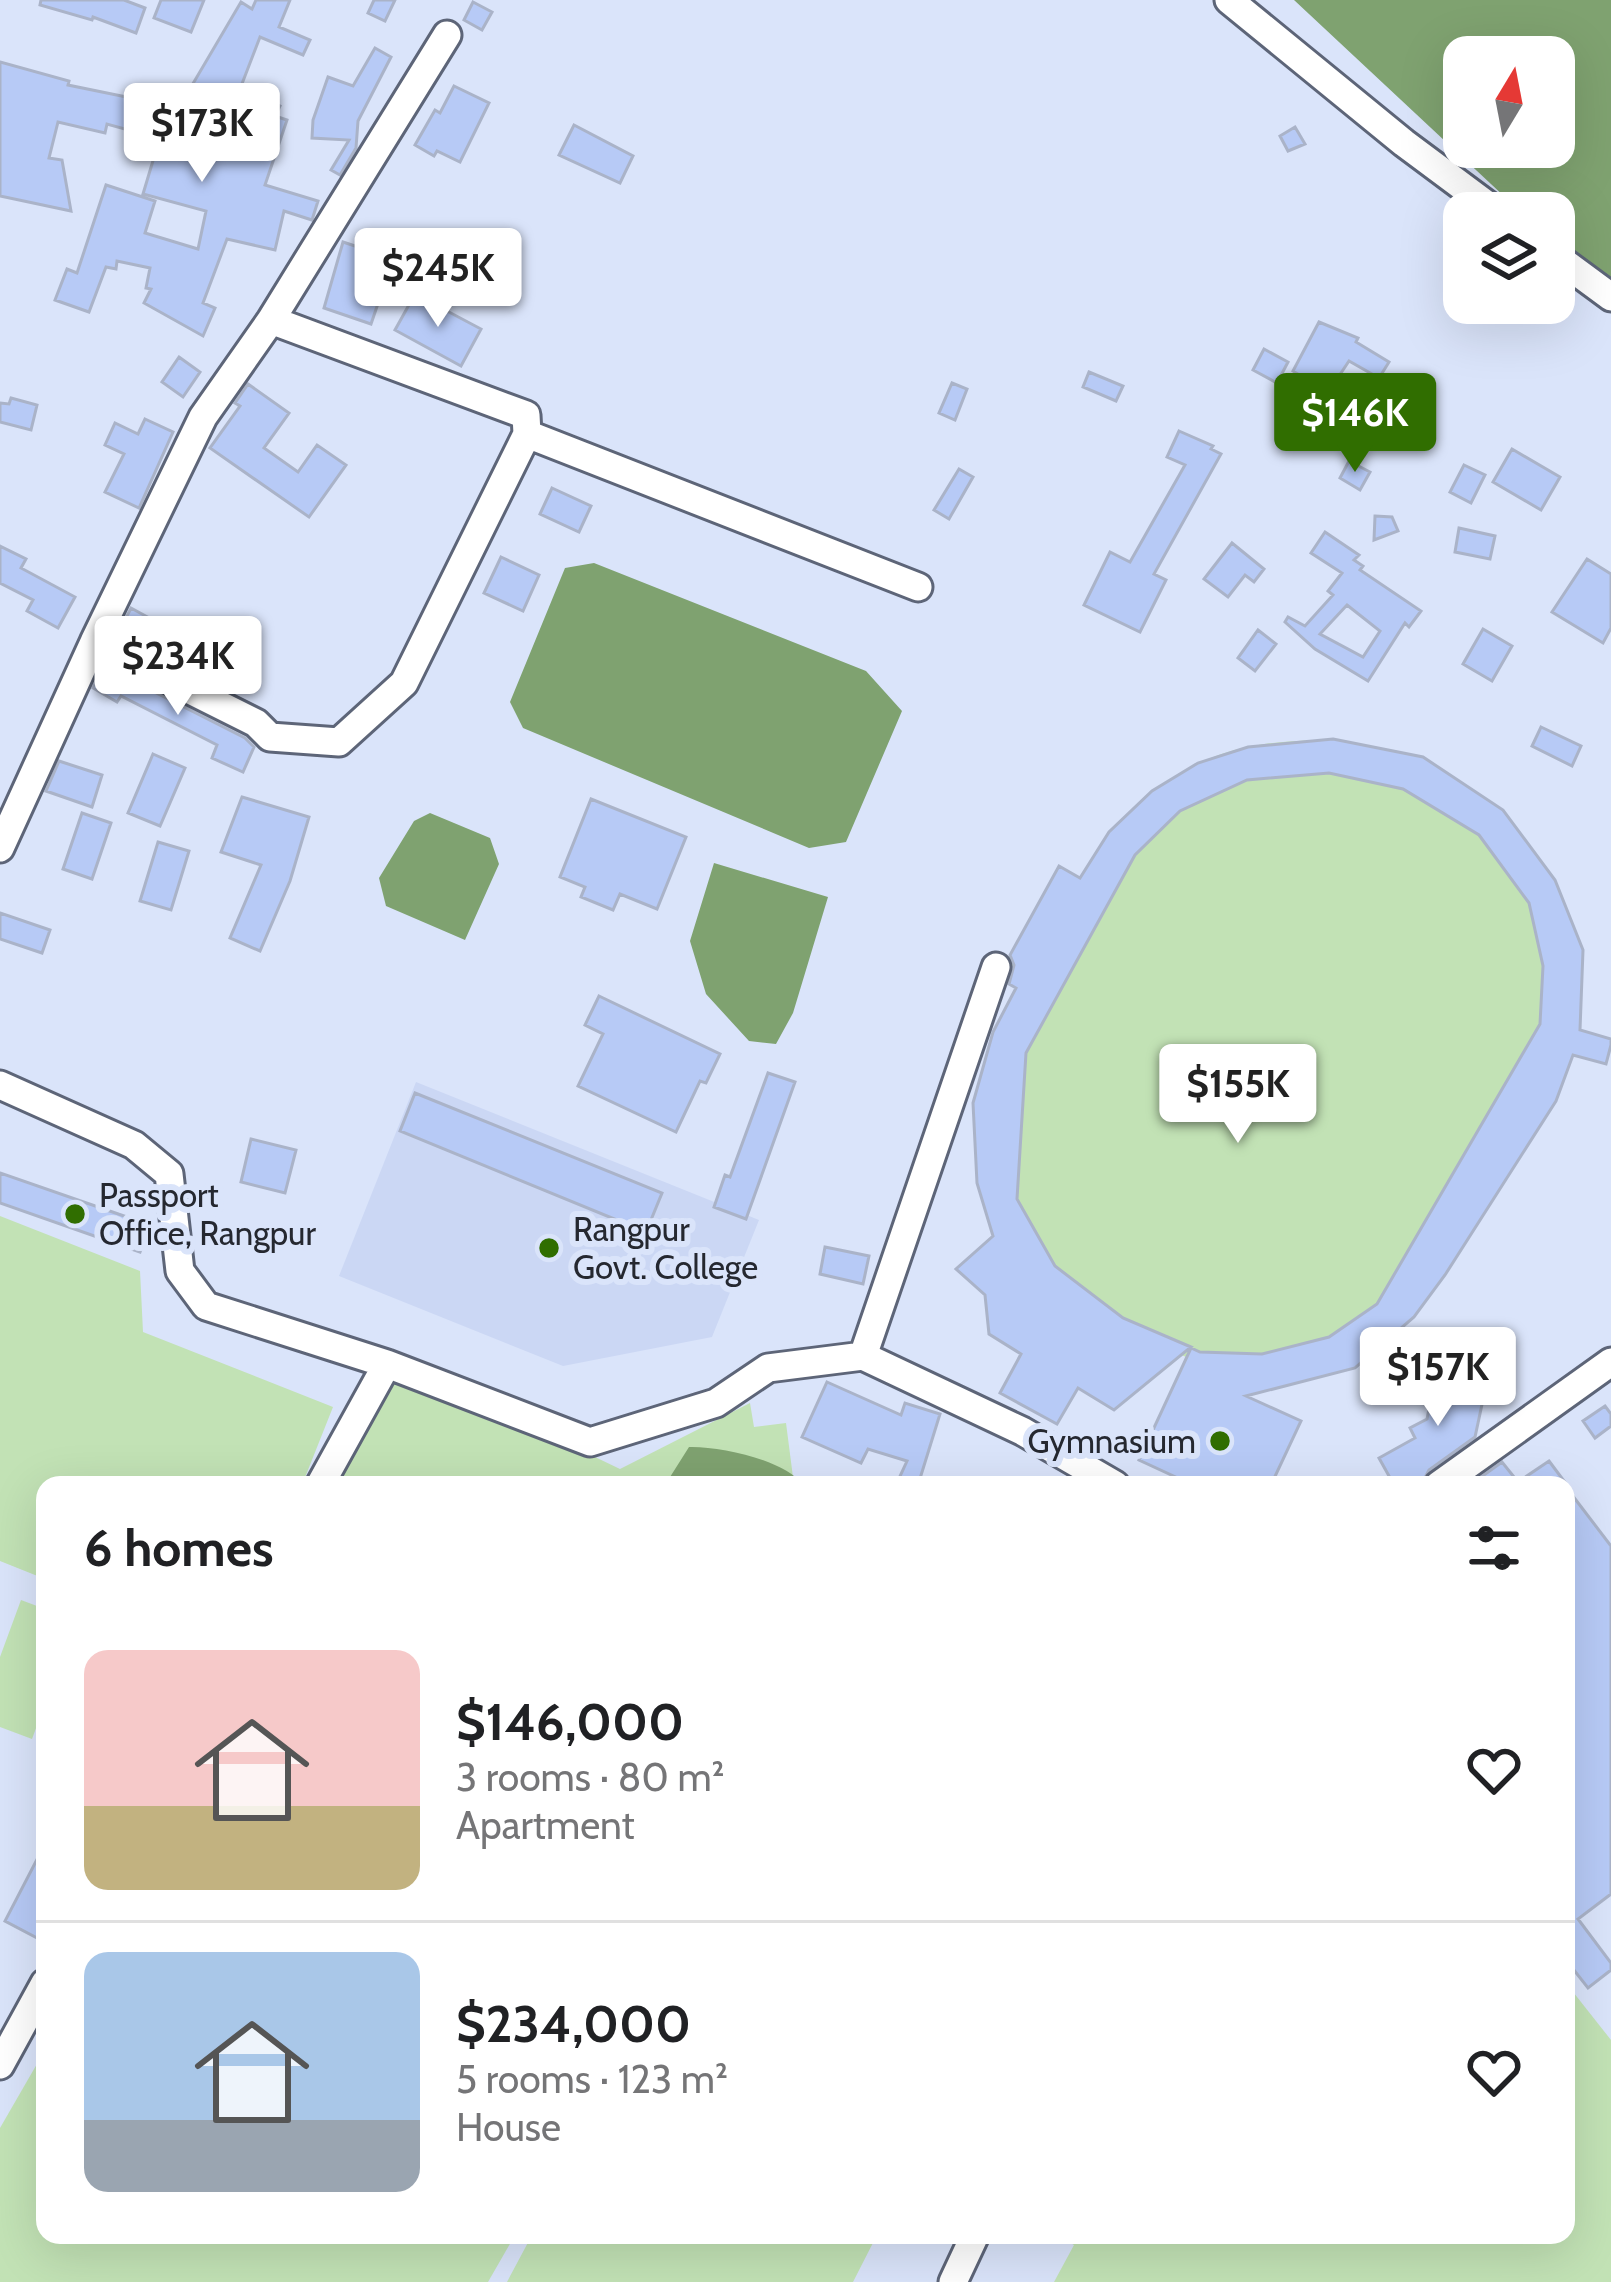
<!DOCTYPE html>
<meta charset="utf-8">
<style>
:root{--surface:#fff;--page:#f2f2f2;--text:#202124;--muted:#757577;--line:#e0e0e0;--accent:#306e00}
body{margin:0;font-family:Cabin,sans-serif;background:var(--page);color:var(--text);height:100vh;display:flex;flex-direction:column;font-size:45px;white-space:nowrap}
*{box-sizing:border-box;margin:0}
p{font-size:39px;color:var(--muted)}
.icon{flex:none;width:66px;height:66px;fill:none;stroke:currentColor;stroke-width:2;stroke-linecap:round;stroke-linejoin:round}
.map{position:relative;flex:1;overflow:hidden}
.details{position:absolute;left:36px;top:1476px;width:1539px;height:768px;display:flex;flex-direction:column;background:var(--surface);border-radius:24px;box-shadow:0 12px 48px #0002}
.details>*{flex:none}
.needle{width:78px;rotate:10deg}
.tools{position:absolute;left:1443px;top:36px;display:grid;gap:24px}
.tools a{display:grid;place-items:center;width:132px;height:132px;border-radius:24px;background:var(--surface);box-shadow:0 12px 48px #0002;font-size:60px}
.price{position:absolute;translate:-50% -102px;padding:0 27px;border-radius:12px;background:#fff;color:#222;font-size:39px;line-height:78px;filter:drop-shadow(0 3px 6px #0008)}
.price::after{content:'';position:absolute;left:50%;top:72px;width:36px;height:27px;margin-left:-18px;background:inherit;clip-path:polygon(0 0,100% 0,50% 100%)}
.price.active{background:var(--accent);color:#fff}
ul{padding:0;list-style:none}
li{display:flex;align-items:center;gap:36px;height:300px;padding:0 48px}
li+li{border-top:3px solid var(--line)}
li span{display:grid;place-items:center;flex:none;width:336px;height:240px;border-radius:24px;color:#555}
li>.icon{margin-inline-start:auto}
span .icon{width:144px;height:144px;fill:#fffc;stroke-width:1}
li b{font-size:51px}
h2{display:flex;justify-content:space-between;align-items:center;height:144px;padding:0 48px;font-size:51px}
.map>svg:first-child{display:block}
.built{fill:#cbd7f4}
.green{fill:#c2e2b5}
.water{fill:#7fa270;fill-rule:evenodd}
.building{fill:#b7caf6;stroke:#aab3c8;stroke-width:3;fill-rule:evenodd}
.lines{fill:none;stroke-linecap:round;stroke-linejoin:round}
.minor-casing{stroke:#5d6578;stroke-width:33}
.minor{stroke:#fff;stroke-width:27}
.poi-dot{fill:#306e00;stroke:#dae4fa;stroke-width:4.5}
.labels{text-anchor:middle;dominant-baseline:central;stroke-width:12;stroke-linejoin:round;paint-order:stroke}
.poi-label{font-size:33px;fill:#252830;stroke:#dae4fa;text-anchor:start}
</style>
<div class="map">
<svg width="1611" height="2282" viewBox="0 0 1611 2282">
<rect width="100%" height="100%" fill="#dae4fa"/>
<path class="built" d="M 416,1082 L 759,1220 L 712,1337 L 563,1366 L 339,1276 Z"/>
<path class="green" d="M 1333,739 L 1423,757 L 1503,810 L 1555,880 L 1583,950 L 1556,1101 L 1445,1275 L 1414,1317 L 1273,1389 L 1181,1355 L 1114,1410 L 989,1334 L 985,1295 L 956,1269 L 993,1235 C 963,1139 968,1077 1016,989 L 997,977 L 1059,866 L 1080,877 C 1120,815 1172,762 1248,747 C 1275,741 1305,741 1333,739 Z
M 0,1216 L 140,1271 L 143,1332 L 333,1407 L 302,1485 L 45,1485 L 45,1579 L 0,1561 Z
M 378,1353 L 620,1469 L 750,1403 L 754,1427 L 786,1423 L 794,1485 L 315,1485 Z
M 21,1600 L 45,1609 L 45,1704 L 32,1739 L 0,1727 L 0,1657 Z
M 1566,1983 L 1611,2040 L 1611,2282 L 1054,2282 L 1074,2245 L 1057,2235 L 1566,2235 Z
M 45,2050 L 45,2235 L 515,2235 L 488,2282 L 0,2282 L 0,2128 Z
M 532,2235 L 877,2235 L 853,2282 L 507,2282 Z"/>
<path class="water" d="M 1294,0 L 1611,0 L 1611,296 L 1554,243 L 1554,213 L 1522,213 ZM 1464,57 L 1554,57 L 1554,147 L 1464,147 Z
M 594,563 L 866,671 L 902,711 L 846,842 L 809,848 L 523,728 L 510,702 L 565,568 Z
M 430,813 L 490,838 L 499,864 L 465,940 L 386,906 L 379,878 L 414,821 Z
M 714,863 L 828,897 L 793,1013 L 776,1044 L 749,1041 L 706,994 L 690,941 Z
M 689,1447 C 720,1446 785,1460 803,1485 L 665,1485 Z"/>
<path class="building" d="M 41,0 L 124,0 L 145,8 L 136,33 L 93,17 L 92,20 L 40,5 Z
M 161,0 L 204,0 L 191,32 L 154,18 Z
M 256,0 L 290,0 L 279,27 L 310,40 L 303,55 L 260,37 L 240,89 L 280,106 L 275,116 L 287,120 L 265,185 L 318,201 L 312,220 L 284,211 L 275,250 L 227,239 L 203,303 L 215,308 L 203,336 L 144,303 L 151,289 L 146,288 L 150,268 L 117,261 L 116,269 L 106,267 L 89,312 L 55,300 L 67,269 L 77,273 L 106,185 L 155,201 L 145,233 L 198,249 L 206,211 L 143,194 L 158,144 L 197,157 L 216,98 L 191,87 L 241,2 L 252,9 Z
M 374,0 L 395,0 L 385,21 L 368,13 Z
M 473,2 L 492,12 L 482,30 L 464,20 Z
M 375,48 L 391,57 L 358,121 L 356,148 L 340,175 L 331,170 L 349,140 L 312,138 L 313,120 L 328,77 L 353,86 Z
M 0,62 L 69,81 L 68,85 L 141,100 L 142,95 L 162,100 L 159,107 L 168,112 L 161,139 L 107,124 L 105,133 L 58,122 L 49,158 L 62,160 L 71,211 L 0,196 Z
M 454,86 L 489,103 L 460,162 L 437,151 L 434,156 L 415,145 L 435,110 L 440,113 Z
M 574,125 L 633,156 L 620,183 L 559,155 Z
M 1295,127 L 1305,144 L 1288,151 L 1280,136 Z
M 343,242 L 370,251 L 362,275 L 385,283 L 371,324 L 324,308 Z
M 415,294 L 481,329 L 461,366 L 395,330 Z
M 1319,322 L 1358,338 L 1356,342 L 1389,362 L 1379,378 L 1349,361 L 1333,385 L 1322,378 L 1317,386 L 1293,371 Z
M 1264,349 L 1288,362 L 1277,383 L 1253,370 Z
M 179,357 L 200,372 L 183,397 L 162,382 Z
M 1089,372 L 1123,386 L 1116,401 L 1083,387 Z
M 1397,379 L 1414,387 L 1403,411 L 1385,402 Z
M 952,383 L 967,389 L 955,420 L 939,413 Z
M 248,384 L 289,413 L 264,448 L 298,472 L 317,445 L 346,465 L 309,517 L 210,448 L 240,406 L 235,403 Z
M 11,398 L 37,405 L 31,430 L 0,422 L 0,403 L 9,404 Z
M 145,419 L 173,432 L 139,508 L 105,492 L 124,454 L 105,445 L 115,423 L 138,434 Z
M 1179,431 L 1213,446 L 1211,449 L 1221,454 L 1154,574 L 1166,580 L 1140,632 L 1084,605 L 1110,552 L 1130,562 L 1185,465 L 1167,457 Z
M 1512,449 L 1560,477 L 1541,510 L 1493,482 Z
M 1349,461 L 1370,472 L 1360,490 L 1340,478 Z
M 1464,465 L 1485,475 L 1471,503 L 1450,492 Z
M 959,469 L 973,477 L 949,519 L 934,510 Z
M 552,488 L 591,506 L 579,532 L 540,514 Z
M 1375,516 L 1392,517 L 1398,531 L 1374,540 Z
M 1459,528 L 1495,536 L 1490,559 L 1455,552 Z
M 1325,532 L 1359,555 L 1354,560 L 1363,566 L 1360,570 L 1421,611 L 1409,627 L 1405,623 L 1368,681 L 1315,649 L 1285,622 L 1288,617 L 1305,626 L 1333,595 L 1328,591 L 1342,573 L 1311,553 ZM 1347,605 L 1380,631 L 1363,657 L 1320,634 Z
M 1232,543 L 1264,569 L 1254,582 L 1245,575 L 1228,597 L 1204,579 Z
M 0,546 L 26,559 L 21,568 L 75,597 L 58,628 L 27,611 L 33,600 L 0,583 Z
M 501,557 L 539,575 L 523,611 L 484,593 Z
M 1587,559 L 1611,574 L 1611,628 L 1603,643 L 1552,612 Z
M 131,608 L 186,638 L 173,661 L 118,634 Z
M 1483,629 L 1512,646 L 1492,681 L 1463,664 Z
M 1258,630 L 1276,644 L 1255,671 L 1238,658 Z
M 103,666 L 245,738 L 254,747 L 243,772 L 212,758 L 217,745 L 121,696 L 117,702 L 93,688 Z
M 1541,727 L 1581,746 L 1572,766 L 1532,746 Z
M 1333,739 L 1423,757 L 1503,810 L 1555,880 L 1583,950 L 1580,1030 L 1611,1039 L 1611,1045 L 1606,1064 L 1573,1055 L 1556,1101 L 1445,1275 L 1414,1317 L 1355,1368 L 1246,1396 L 1301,1421 L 1271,1485 L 1193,1485 L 1139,1460 L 1191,1348 L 1200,1352 L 1262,1354 L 1329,1337 L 1377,1304 L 1540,1024 L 1543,966 L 1529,903 L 1479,835 L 1403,789 L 1329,773 L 1247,780 L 1180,811 L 1135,855 L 1026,1053 L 1017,1199 L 1055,1266 L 1123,1318 L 1191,1347 L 1114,1410 L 1078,1388 L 1057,1424 L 1000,1393 L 1021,1354 L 989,1334 L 985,1295 L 956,1269 L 993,1236 L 977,1183 L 973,1103 L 993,1032 L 1016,988 L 1009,984 L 1014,965 L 1010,955 L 1059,866 L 1080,878 L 1109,832 L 1152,791 L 1198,763 L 1248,747 Z
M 153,754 L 185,768 L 160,826 L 128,813 Z
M 59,761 L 102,775 L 92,807 L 46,791 Z
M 242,797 L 309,817 L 290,881 L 260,951 L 230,938 L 261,865 L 221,852 Z
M 591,799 L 686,837 L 657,909 L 620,894 L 613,910 L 581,897 L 585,887 L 560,877 Z
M 82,813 L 111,823 L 92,879 L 63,869 Z
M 158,842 L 189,851 L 171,910 L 140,901 Z
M 0,913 L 50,930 L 42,953 L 0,939 Z
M 599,996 L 720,1054 L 706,1083 L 700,1081 L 676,1132 L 578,1086 L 603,1034 L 585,1025 Z
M 768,1073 L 795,1082 L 746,1219 L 714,1207 L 725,1175 L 730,1177 Z
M 415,1093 L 662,1193 L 646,1232 L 400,1131 Z
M 251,1139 L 296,1150 L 285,1193 L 241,1182 Z
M 0,1173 L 150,1225 L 140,1252 L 0,1203 Z
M 825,1247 L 869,1256 L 863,1284 L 820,1274 Z
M 1436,1372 L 1487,1381 L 1475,1437 L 1429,1470 L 1421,1485 L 1394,1485 L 1379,1458 L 1415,1438 L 1410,1428 L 1427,1419 Z
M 827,1382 L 901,1415 L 905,1403 L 940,1414 L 918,1485 L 896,1485 L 907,1461 L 868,1449 L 861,1463 L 802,1437 Z
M 1605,1406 L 1611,1414 L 1611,1426 L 1595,1438 L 1583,1421 Z
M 1549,1461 L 1567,1485 L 1470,1485 L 1502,1462 L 1518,1482 Z
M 1566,1487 L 1611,1546 L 1611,1894 L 1578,1919 L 1611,1963 L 1611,1970 L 1588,1988 L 1566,1960 Z
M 45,1844 L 45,1928 L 39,1939 L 5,1921 Z"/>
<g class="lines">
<defs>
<path id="minor" d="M 1229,0 L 1404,143 L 1498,213
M 1554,255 L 1611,297
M 271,320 L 526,415 L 527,434
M 94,642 L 256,723 L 270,737 L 339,742 L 404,683 L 527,434 L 918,587
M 0,848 L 94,642 L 203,417 L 271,320 L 447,35
M 0,1085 L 134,1145 L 169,1174 L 180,1271 L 206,1306 L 387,1364 L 590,1442 L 716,1403 L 768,1368 L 863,1356 L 1022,1431 L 1115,1485
M 863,1356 L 996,967
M 320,1485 L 387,1364
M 1439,1485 L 1611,1362
M 0,2065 L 45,1983
M 953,2282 L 975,2235"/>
</defs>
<use href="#minor" class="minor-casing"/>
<use href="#minor" class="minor"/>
</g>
<g class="poi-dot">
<circle cx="75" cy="1214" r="12"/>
<circle cx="549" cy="1248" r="12"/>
<circle cx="1220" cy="1441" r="12"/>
</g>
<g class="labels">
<g class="poi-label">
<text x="99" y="1195">Passport<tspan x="99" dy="38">Office, Rangpur</tspan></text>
<text x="573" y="1229">Rangpur<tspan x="573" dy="38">Govt. College</tspan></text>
<text x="1196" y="1441" text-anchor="end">Gymnasium</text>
</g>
</g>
</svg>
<div class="tools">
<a><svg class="needle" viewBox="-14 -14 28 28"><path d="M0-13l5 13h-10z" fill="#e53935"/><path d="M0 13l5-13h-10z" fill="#757577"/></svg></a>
<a><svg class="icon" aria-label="layers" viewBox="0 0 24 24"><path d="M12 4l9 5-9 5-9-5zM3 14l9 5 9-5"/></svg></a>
</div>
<b class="price" style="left:202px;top:185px">$173K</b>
<b class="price" style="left:438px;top:330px">$245K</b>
<b class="price active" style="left:1355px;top:475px">$146K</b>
<b class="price" style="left:178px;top:718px">$234K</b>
<b class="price" style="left:1238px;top:1146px">$155K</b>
<b class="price" style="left:1438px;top:1429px">$157K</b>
<section class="details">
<h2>6 homes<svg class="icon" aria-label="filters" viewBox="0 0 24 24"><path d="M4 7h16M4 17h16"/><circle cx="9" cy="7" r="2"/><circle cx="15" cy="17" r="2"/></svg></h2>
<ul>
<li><span style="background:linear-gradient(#f6c9c9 65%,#c2b280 0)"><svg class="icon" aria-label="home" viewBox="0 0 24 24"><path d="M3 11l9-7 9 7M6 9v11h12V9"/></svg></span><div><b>$146,000</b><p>3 rooms · 80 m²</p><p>Apartment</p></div><svg class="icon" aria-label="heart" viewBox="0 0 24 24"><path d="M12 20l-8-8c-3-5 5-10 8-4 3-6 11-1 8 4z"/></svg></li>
<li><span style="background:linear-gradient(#a9c7e8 70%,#9aa5b1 0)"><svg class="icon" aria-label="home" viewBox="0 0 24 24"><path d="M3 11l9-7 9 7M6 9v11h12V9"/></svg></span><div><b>$234,000</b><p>5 rooms · 123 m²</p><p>House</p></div><svg class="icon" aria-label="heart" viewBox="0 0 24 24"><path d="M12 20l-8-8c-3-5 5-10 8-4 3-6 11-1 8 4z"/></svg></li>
</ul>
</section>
</div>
